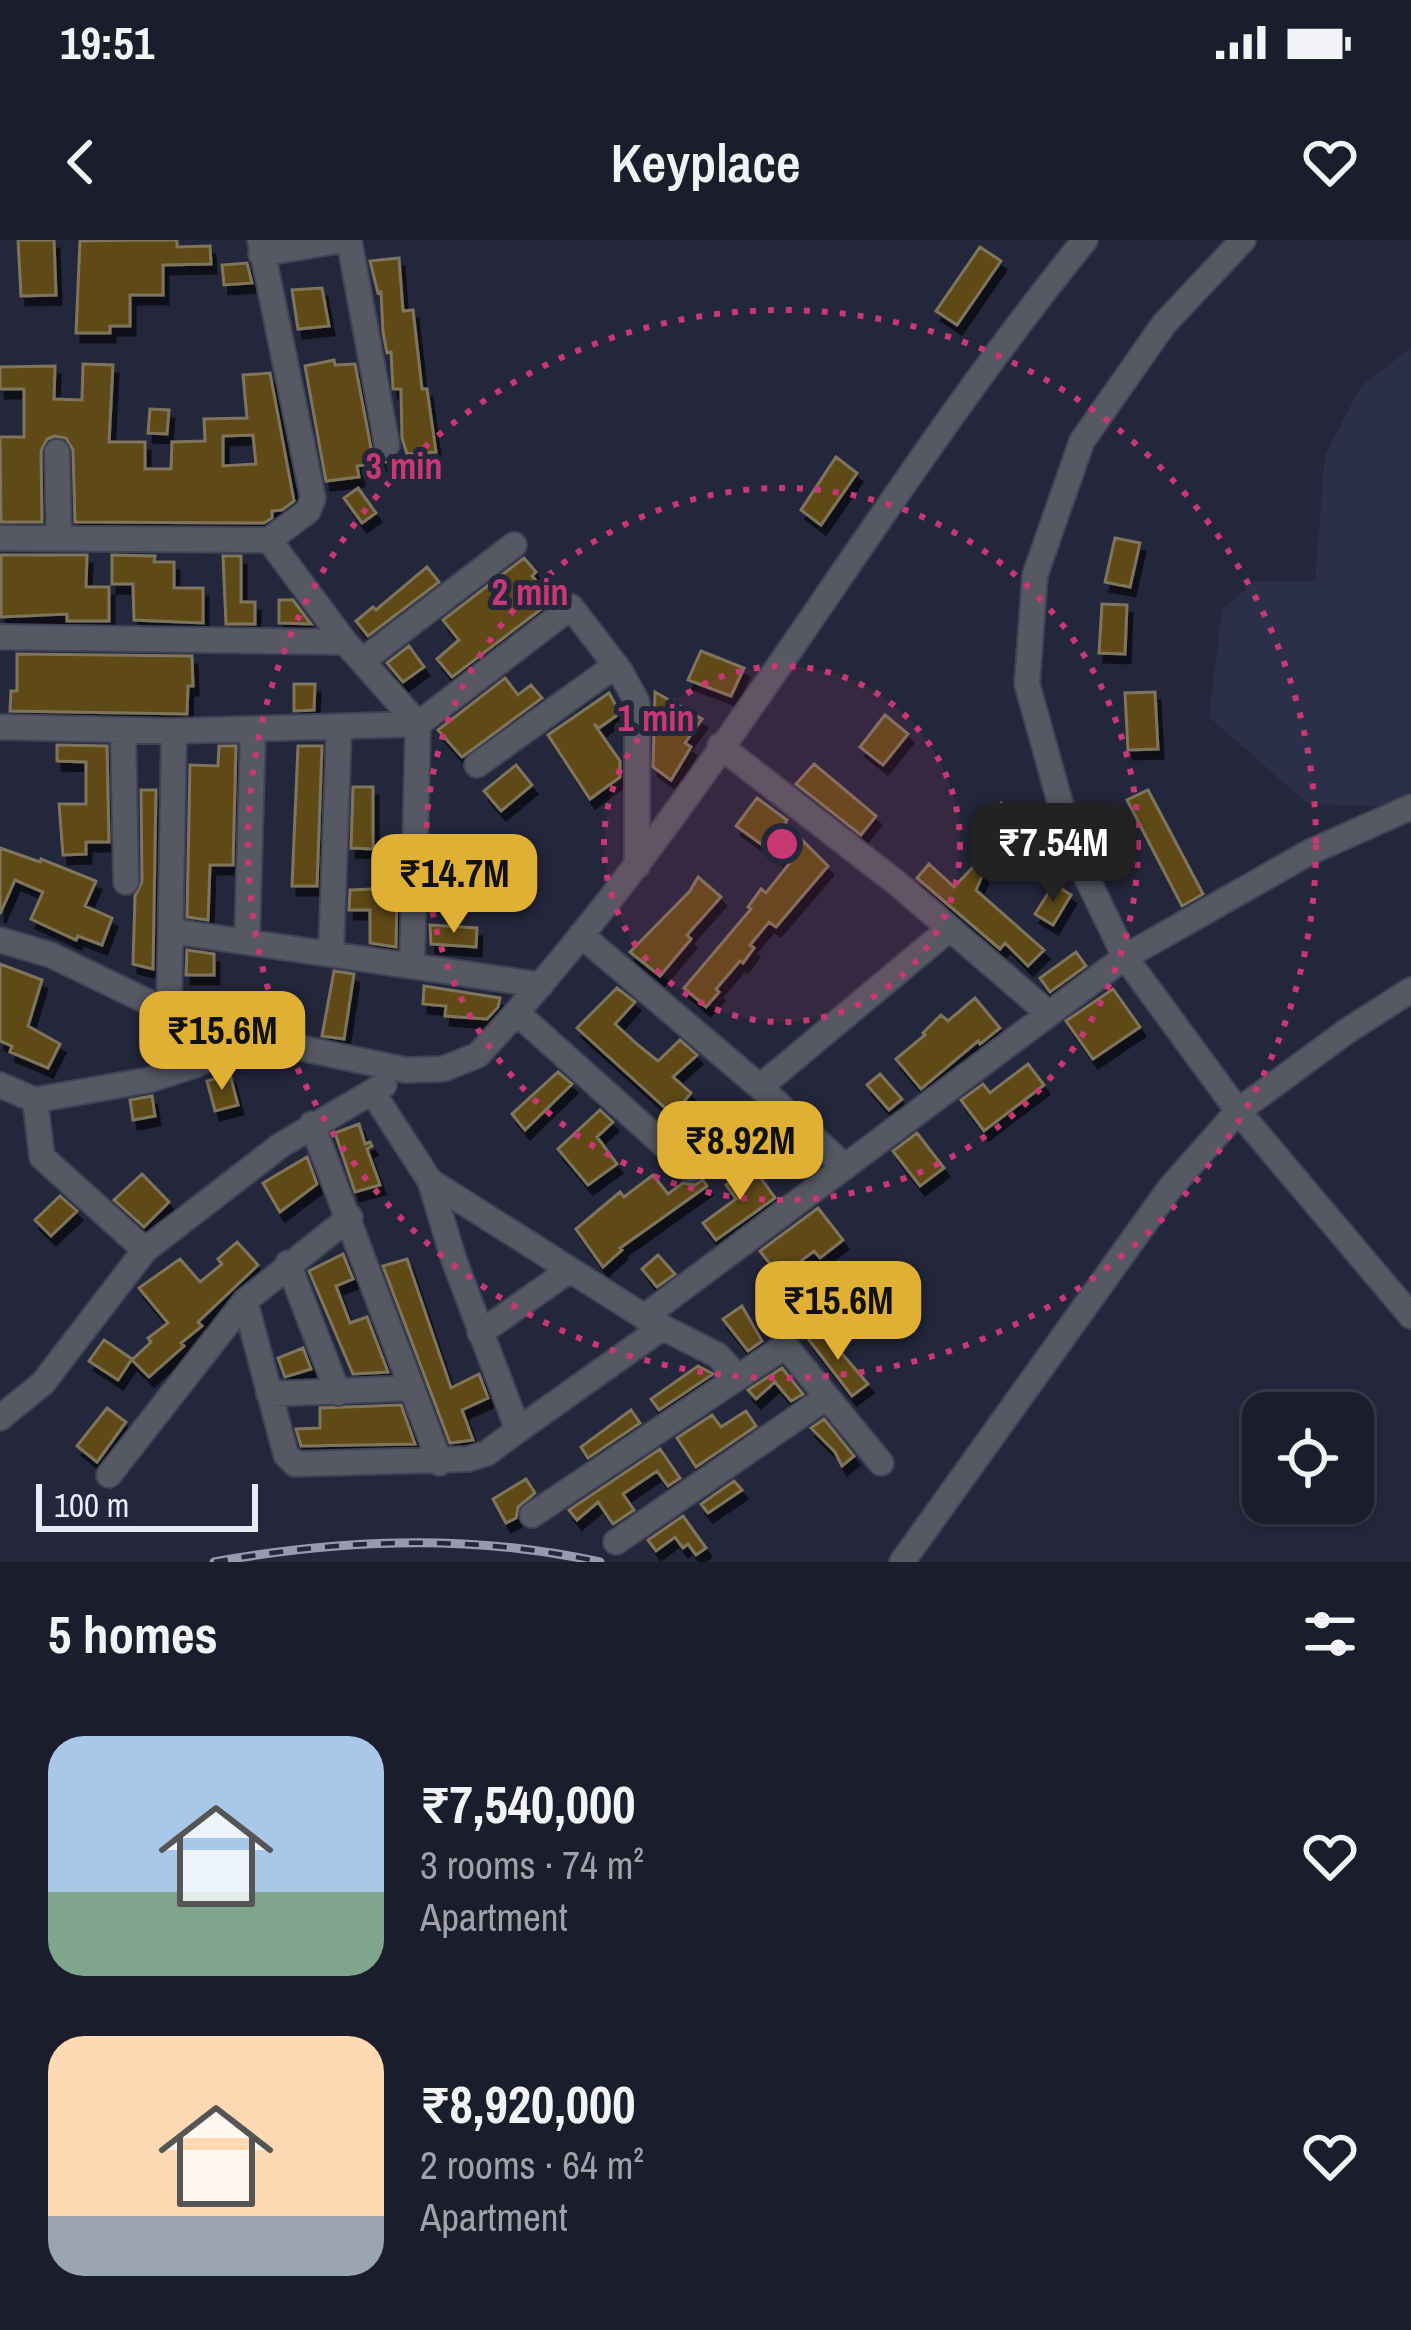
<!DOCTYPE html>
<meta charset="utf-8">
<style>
:root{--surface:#1b1c2c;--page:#242534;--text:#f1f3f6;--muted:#a0a1a9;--line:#393a48;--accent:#dfb034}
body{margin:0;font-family:"Archivo Narrow",sans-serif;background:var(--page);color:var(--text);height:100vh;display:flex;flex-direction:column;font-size:45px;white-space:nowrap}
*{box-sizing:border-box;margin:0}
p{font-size:39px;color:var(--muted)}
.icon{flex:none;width:66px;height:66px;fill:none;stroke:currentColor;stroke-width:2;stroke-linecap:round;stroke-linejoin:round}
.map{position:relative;height:1322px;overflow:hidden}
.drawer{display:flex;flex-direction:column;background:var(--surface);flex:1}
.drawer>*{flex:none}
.tools{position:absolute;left:1242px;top:1152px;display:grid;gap:24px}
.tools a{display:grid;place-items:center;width:132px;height:132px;border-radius:24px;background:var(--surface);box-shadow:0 3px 9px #0004,0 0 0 3px var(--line);font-size:60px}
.scale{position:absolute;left:36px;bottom:30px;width:222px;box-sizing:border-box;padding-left:12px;border:6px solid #e9ebf9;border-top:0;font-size:33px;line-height:42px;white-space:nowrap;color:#e9ebf9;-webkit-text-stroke:9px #24263b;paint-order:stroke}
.price{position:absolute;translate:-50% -102px;padding:0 27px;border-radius:24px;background:var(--accent);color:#111;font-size:39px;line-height:78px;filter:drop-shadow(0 3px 6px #0008)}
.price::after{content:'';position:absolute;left:50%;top:72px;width:36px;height:27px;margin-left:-18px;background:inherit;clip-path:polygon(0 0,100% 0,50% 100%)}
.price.selected{background:#222;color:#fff}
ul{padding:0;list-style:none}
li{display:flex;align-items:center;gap:36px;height:300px;padding:0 48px}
li span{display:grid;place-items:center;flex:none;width:336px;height:240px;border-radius:36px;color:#555}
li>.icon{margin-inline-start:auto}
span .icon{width:144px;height:144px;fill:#fffc;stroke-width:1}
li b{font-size:51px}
h2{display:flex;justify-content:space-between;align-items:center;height:144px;padding:0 48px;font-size:51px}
.status{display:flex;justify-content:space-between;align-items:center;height:84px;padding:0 60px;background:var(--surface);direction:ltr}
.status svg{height:33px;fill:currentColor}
header{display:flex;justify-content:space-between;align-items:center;height:156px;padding:0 48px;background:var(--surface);font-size:54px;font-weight:600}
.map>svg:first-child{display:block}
.built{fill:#2c2f49}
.building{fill:#5f4a12;stroke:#7f755d;stroke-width:3;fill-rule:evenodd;filter:url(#shadow)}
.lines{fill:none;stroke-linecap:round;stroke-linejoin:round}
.minor-casing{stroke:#404256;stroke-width:28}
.minor{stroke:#565863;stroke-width:24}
.rail-casing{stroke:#999bac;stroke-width:9}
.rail{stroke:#24263b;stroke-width:4.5;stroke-dasharray:14;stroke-linecap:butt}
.ring{fill:none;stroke:#c83873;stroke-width:6;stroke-dasharray:6 12}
.centre{fill:#c83873;stroke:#24263b;stroke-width:6}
.ring-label{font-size:36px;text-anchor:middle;font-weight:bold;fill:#c83873;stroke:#24263b;stroke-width:10;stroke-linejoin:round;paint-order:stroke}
</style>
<div class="status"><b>19:51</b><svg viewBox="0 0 49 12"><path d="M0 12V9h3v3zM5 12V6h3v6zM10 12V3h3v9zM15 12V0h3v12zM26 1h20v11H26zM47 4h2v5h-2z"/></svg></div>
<header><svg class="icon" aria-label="back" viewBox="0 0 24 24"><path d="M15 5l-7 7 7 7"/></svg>Keyplace<svg class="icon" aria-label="heart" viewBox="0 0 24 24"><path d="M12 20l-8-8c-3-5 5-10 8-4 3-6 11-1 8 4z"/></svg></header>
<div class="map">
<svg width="1411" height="1322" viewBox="0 0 1411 1322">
<defs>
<filter id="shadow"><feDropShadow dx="5" dy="9" stdDeviation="0" flood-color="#0009"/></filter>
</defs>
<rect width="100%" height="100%" fill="#24263b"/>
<path class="built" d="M 1411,108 L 1411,567 L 1308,564 L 1209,477 L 1222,370 L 1254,341 L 1315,341 L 1325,215 L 1361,146 Z"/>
<path class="building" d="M 18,0 L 54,0 L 56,55 L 21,56 Z
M 140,0 L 177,0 L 177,7 L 210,6 L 211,24 L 163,25 L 163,55 L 130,55 L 130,86 L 110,86 L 110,93 L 76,93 L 80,1 Z
M 980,7 L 1001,21 L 957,85 L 936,71 Z
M 399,18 L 403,71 L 413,70 L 422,149 L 427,149 L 436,212 L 407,214 L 402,198 L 401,149 L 393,149 L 391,112 L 387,113 L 383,92 L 381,52 L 378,53 L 370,21 Z
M 247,23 L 252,43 L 224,45 L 222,25 Z
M 322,48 L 329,86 L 298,89 L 292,50 Z
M 334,120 L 335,125 L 355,124 L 371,208 L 385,222 L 357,226 L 359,237 L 326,241 L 305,126 Z
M 83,124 L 113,125 L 109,202 L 145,202 L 145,229 L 171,229 L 172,202 L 205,201 L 204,179 L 247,178 L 243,135 L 270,133 L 294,261 L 282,270 L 272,271 L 272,278 L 264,283 L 75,282 L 73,210 L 66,198 L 55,196 L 47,199 L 41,211 L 42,282 L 1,282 L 0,197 L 24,197 L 24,149 L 0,149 L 0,127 L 55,126 L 54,159 L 82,160 ZM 253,195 L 256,224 L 223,226 L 223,196 Z
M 150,169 L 169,170 L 167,194 L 148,193 Z
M 836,217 L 857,233 L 821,285 L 801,270 Z
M 358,248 L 376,273 L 362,283 L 344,258 Z
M 1115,298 L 1140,303 L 1130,347 L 1105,342 Z
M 1,315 L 87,315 L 86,347 L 109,347 L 109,381 L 67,381 L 67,374 L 1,377 Z
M 112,315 L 155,316 L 154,322 L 174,322 L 174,348 L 203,348 L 203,383 L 134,380 L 133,344 L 112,344 Z
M 223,316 L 241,316 L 241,362 L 255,362 L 255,384 L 226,384 Z
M 524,318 L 536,332 L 532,336 L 553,360 L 452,437 L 437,419 L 459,400 L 443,380 Z
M 427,327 L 439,342 L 368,396 L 356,381 L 373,367 L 376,370 Z
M 279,360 L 293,360 L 311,384 L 279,383 Z
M 1102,364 L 1127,365 L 1125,414 L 1099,413 Z
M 409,406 L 424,427 L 403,442 L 387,423 Z
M 701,411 L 744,428 L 731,456 L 688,440 Z
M 17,414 L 192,416 L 193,446 L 188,446 L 187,474 L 10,471 L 11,451 L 17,451 Z
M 505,438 L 518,455 L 531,445 L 542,458 L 462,517 L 438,490 Z
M 294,444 L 315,444 L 314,470 L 294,471 Z
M 655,452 L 702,479 L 685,503 L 691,507 L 671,540 L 653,527 Z
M 1155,452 L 1158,509 L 1128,510 L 1125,453 Z
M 609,453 L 620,473 L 599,488 L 594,484 L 620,521 L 620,537 L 590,559 L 548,495 Z
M 885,475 L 908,494 L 883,525 L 860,507 Z
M 57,505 L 107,506 L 109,602 L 86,602 L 86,614 L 63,615 L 59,564 L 86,564 L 86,522 L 57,521 Z
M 219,506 L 236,506 L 233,625 L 210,625 L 208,680 L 187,677 L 190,525 L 218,526 Z
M 298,506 L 322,506 L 317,646 L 292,646 Z
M 814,524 L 876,576 L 861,595 L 796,544 Z
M 516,525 L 532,545 L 501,571 L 484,551 Z
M 353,547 L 373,547 L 373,609 L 351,608 Z
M 141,550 L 156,550 L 153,729 L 133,724 L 135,656 L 142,642 Z
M 1148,550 L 1203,654 L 1182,666 L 1127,560 Z
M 757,558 L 787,580 L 785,583 L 828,626 L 776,687 L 769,682 L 750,705 L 754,708 L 743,723 L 740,721 L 716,749 L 719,752 L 706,767 L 684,748 L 751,669 L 748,667 L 761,649 L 766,653 L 789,624 L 736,586 Z
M 1001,563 L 1033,589 L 1003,618 L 975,596 Z
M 0,608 L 40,622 L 41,619 L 96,641 L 85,666 L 112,678 L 102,705 L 78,696 L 76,700 L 31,679 L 43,652 L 15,640 L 0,674 Z
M 929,624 L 954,647 L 974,626 L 983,634 L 976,650 L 1044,710 L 1028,726 L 1005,703 L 1000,709 L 917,638 Z
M 455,625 L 481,625 L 481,650 L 454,649 Z
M 698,637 L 721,657 L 687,695 L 691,699 L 660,736 L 630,712 L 690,651 Z
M 1054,644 L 1071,655 L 1053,685 L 1035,674 Z
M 397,648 L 396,707 L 370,703 L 370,670 L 349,670 L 350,650 Z
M 430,685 L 477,688 L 476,707 L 431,704 Z
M 187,710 L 214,714 L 214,735 L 186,735 Z
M 1076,712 L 1086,726 L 1050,752 L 1040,738 Z
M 0,724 L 42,740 L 28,786 L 60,804 L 48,828 L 10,812 L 12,806 L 0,801 Z
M 334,731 L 354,734 L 344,799 L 322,796 Z
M 424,746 L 500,758 L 498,767 L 487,779 L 445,776 L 446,766 L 423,764 Z
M 617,748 L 635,762 L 615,784 L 638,805 L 658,821 L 680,800 L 697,815 L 673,837 L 691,853 L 673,875 L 577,788 Z
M 1113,749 L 1140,787 L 1093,819 L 1066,781 Z
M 975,758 L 1000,788 L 980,804 L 978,801 L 921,849 L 896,819 L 925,795 L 923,793 L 941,775 L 948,781 Z
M 1028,824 L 1044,845 L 984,891 L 961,860 L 983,844 L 990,853 Z
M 558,832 L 572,844 L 525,890 L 512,874 Z
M 880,834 L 902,859 L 889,870 L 867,845 Z
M 230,835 L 238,865 L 215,871 L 207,841 Z
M 152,856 L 155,876 L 133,880 L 130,860 Z
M 600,870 L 613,882 L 597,897 L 617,924 L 588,945 L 558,909 Z
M 359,884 L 365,904 L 370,902 L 372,906 L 367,909 L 380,945 L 355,952 L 335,893 Z
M 917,893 L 944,928 L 920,946 L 893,911 Z
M 307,917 L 317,944 L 280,972 L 263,943 Z
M 753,927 L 775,958 L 716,1000 L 703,983 L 736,959 L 726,945 Z
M 142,934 L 169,962 L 144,987 L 114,960 Z
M 653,935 L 668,954 L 683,943 L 695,945 L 703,940 L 707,946 L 620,1008 L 622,1010 L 603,1027 L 576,989 L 620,952 L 624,957 Z
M 60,956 L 77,971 L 51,996 L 35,980 Z
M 818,968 L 843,1000 L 820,1018 L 814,1011 L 780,1037 L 760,1011 Z
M 237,1002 L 258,1025 L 198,1082 L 202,1086 L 181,1103 L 184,1106 L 149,1137 L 132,1120 L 151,1102 L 148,1098 L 168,1083 L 139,1048 L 180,1019 L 200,1042 L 222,1024 L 218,1019 Z
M 343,1014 L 353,1039 L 336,1046 L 350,1083 L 367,1077 L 388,1132 L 353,1134 L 309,1031 Z
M 658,1015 L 675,1034 L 657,1047 L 642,1029 Z
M 407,1019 L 451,1148 L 479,1134 L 488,1158 L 462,1170 L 473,1200 L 450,1203 L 383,1026 Z
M 742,1066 L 762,1101 L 748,1111 L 723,1079 Z
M 821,1089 L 868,1144 L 852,1156 L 809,1100 Z
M 104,1100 L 132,1119 L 118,1140 L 89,1121 Z
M 303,1108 L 311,1129 L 285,1137 L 278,1118 Z
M 698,1126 L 713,1134 L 659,1170 L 651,1159 Z
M 782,1128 L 803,1154 L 791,1161 L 775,1142 L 756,1159 L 748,1150 Z
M 401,1165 L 415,1204 L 301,1206 L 296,1189 L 320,1188 L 320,1168 Z
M 107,1168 L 126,1182 L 97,1222 L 77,1206 Z
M 631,1170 L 640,1183 L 588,1218 L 581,1207 Z
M 746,1171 L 756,1186 L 696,1227 L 677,1198 L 712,1175 L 721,1187 Z
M 824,1179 L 854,1216 L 842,1226 L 835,1212 L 811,1188 Z
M 660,1209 L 680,1238 L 668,1246 L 657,1231 L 623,1254 L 634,1270 L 613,1284 L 598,1262 L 577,1280 L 569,1270 Z
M 526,1239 L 535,1253 L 518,1267 L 516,1278 L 506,1283 L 493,1259 Z
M 734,1241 L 742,1250 L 708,1273 L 701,1264 Z
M 683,1276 L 706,1308 L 696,1315 L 688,1304 L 683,1308 L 675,1297 L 656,1311 L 648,1300 Z"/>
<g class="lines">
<defs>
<path id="minor" d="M 349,0 L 387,205
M 1243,0 L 1164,84 L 1082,201 L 1035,335 L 1027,444 L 1073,609 L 1125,717 L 1238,871 L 1411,1076
M 261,14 L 343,0
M 57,212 L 59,298
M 0,298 L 269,300 L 308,271 L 313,258 L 260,0
M 269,300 L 345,402 L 418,484 L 412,726
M 0,397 L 345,402
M 362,421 L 514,305
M 0,487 L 174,491 L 418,484 L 571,367 L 620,431 L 637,462 L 637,626
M 123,490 L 126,642
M 720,506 L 898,644 L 1047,772
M 477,525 L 616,425
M 171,691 L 541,745
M 581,695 L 760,847 L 845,927
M 0,700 L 51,715 L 169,772 L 310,810 L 406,830 L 443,829 L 478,815 C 709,567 871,263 1085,0
M 247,702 L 253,489
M 331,714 L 339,487
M 169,772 L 174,491
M 517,773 L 691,929
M 0,845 L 35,860 L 149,840 L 195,825 L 213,815 L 228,788
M 760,847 L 948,690
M 373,853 L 430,941 L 454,1020 L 518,1190 L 663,1087
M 35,860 L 42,917 L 145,1010
M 312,884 L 440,1223
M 430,941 L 654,1083 L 717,1115 L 738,1137
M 288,1023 L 338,1153
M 245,1061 L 350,977
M 644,1077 L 1125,717 L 1310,612 L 1411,567
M 480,1093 L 570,1030
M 269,1154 L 412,1148
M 827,1157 L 881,1223
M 0,1178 L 43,1143 L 145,1010 L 281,905 L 384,845
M 109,1235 L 245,1061 L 286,1215 L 295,1224 L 468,1219 L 487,1213 L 518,1190
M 532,1275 L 782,1108 L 789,1110 L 827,1157 L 616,1302
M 902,1322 L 1170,948 L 1238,871 L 1347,791 L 1411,750"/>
</defs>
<use href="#minor" class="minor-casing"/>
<use href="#minor" class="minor"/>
<defs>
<path id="rail" d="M 214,1322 C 341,1299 474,1294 600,1322"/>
</defs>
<use href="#rail" class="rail-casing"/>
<use href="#rail" class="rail"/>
</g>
<circle cx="782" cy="604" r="178" fill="#c83873" fill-opacity=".12"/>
<g class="ring">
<circle cx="782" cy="604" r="178"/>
<circle cx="782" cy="604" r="356"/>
<circle cx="782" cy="604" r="534"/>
</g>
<circle cx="782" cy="604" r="18" class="centre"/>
<g class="ring-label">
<text x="404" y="239">3 min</text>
<text x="530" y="365">2 min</text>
<text x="656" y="491">1 min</text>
</g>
</svg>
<div class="tools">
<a><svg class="icon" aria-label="locate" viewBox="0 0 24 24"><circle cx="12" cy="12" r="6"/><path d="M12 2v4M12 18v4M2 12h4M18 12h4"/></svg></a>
</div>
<div class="scale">100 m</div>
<b class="price selected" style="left:1053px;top:665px">₹7.54M</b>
<b class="price" style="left:454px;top:696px">₹14.7M</b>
<b class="price" style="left:222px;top:853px">₹15.6M</b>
<b class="price" style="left:740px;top:963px">₹8.92M</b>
<b class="price" style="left:838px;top:1123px">₹15.6M</b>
</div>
<section class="drawer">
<h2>5 homes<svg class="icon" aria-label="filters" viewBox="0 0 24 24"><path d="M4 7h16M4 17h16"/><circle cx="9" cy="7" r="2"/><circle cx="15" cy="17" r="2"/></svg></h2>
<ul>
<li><span style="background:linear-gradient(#a9c7e8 65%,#7fa58c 0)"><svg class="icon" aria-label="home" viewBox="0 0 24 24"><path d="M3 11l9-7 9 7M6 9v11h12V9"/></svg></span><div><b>₹7,540,000</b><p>3 rooms · 74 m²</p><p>Apartment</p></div><svg class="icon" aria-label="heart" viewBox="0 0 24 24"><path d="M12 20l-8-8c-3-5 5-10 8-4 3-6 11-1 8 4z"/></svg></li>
<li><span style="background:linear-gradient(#ffd9b3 75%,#9aa5b1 0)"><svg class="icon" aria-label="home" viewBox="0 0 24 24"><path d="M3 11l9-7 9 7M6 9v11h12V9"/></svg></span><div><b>₹8,920,000</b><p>2 rooms · 64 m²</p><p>Apartment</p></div><svg class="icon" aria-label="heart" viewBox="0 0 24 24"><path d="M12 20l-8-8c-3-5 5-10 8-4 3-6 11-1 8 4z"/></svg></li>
</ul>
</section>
